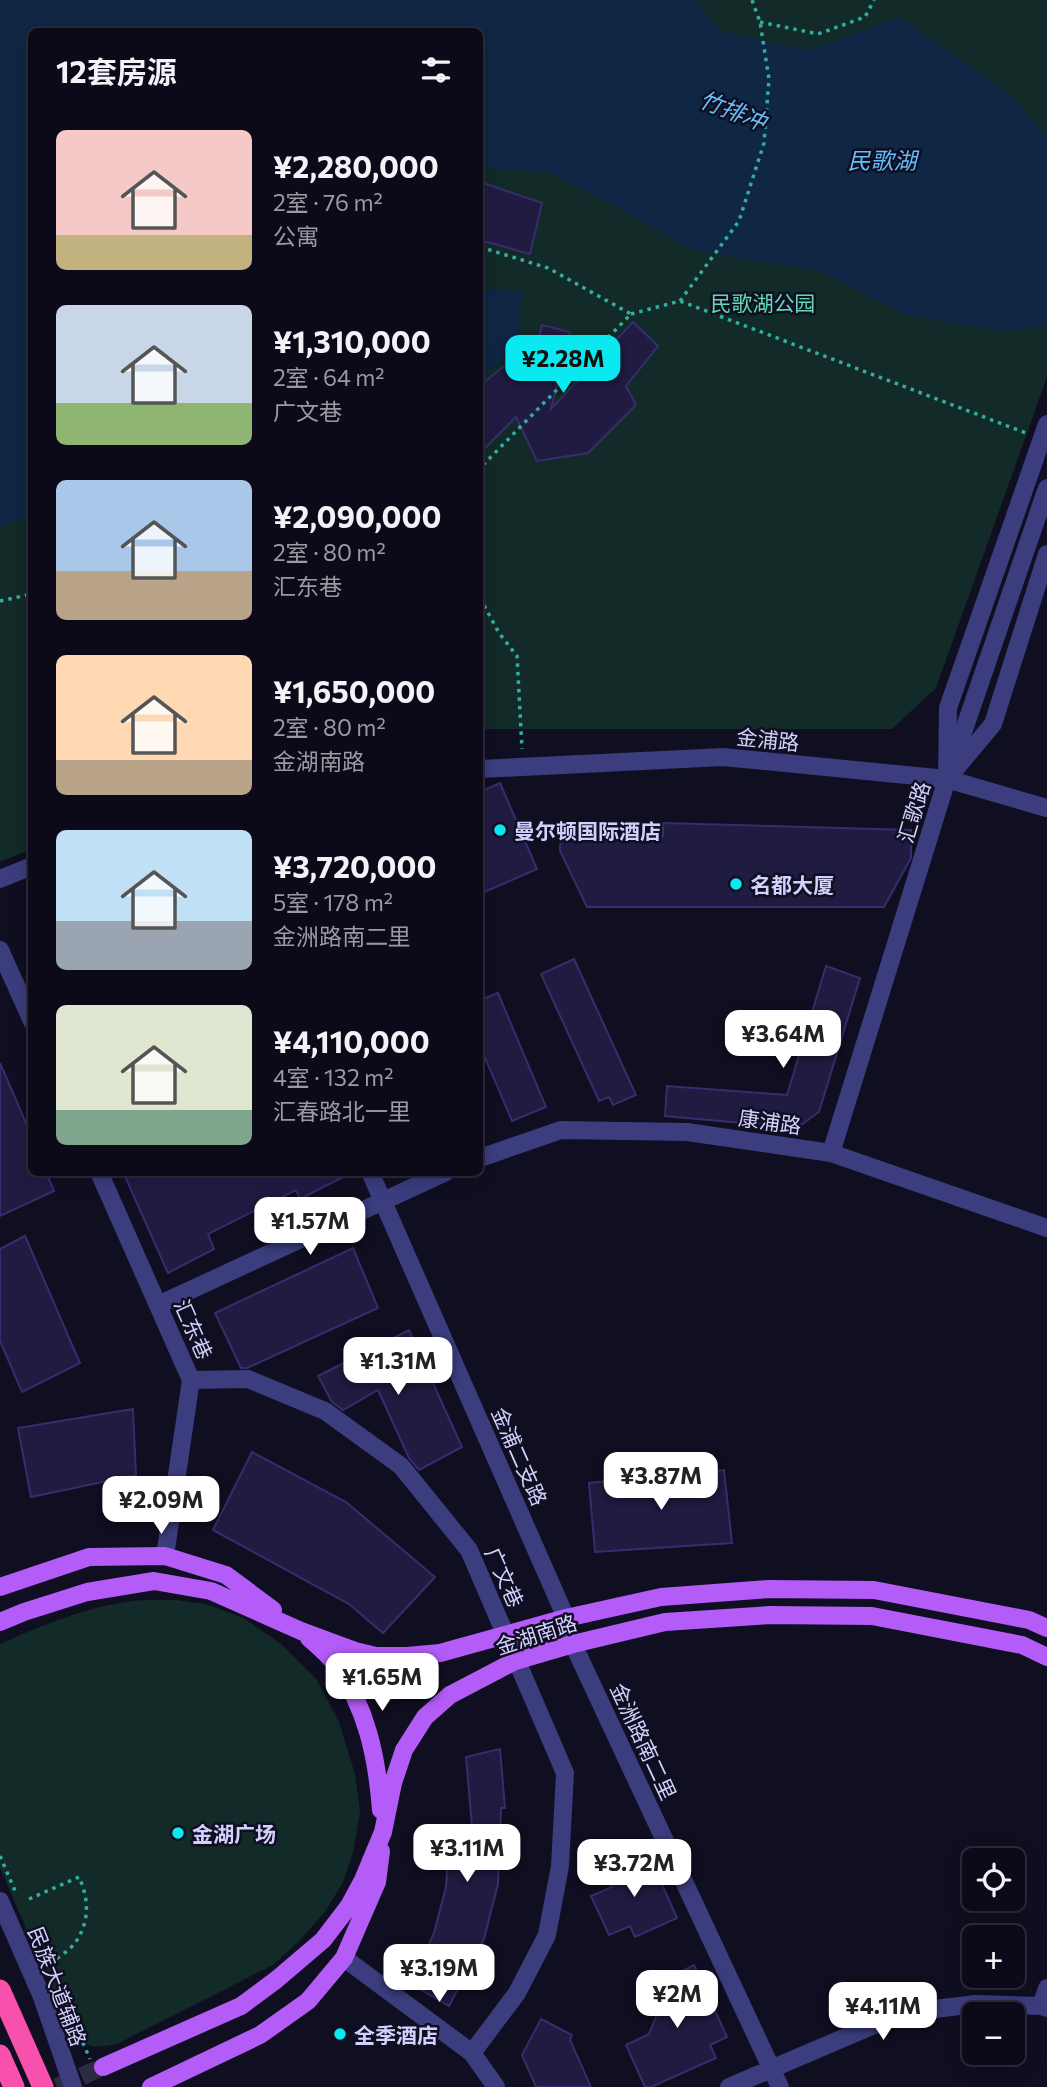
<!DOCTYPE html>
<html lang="zh">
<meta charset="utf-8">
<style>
:root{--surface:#0c0a19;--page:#151322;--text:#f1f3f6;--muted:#9a9aa2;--line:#2c2b38;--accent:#0ae9f0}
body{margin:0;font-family:Commissioner,"Noto Sans SC",sans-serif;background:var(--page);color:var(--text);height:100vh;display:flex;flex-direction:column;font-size:26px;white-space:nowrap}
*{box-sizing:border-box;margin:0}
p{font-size:23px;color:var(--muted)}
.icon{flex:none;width:38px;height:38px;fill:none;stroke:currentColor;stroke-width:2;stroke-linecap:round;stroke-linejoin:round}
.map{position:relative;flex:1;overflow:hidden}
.side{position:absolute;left:28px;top:28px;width:455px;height:1148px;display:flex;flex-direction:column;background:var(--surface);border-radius:10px;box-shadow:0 4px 18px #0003,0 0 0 2px var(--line)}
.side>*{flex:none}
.controls{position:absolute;left:962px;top:1848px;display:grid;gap:14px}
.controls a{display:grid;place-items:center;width:63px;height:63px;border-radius:10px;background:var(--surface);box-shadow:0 4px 18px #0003,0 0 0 2px var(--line);font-size:35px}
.price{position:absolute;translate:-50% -60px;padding:0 16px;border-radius:14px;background:#fff;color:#222;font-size:23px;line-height:46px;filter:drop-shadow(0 2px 4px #0008)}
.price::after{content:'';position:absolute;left:50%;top:42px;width:21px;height:16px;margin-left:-10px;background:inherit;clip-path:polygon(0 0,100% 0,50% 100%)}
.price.selected{background:var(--accent);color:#111}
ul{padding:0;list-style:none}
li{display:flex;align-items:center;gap:21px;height:175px;padding:0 28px}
li span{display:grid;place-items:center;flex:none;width:196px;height:140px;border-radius:10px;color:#555}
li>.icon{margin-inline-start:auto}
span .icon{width:84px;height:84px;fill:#fffc;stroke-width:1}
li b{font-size:30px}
h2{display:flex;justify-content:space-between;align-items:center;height:84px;padding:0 28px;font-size:30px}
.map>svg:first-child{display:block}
.green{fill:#122b28}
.water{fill:#0f2745}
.building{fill:#201b41;stroke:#362e6c;stroke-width:2}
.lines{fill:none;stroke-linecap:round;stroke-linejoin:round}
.major-tunnel{stroke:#2d2b42;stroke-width:18;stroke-dasharray:18 9;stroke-linecap:butt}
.path{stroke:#33ae9e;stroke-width:3.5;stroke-dasharray:3.5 5;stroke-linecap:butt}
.minor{stroke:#3b3d7e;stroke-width:18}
.major{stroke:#b35cf8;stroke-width:18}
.highway{stroke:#f851ad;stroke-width:21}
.minor-bridge{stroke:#3b3d7e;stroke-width:18}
.poi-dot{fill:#0ae9f0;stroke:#100e21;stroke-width:2.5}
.labels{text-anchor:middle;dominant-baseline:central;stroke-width:5;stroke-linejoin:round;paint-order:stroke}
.park-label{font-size:21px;fill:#60dab3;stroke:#100e21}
.street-label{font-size:21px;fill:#d2d0fd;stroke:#100e21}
.poi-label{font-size:21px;font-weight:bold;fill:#d2d0fd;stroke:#100e21;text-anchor:start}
.water-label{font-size:23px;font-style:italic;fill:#63bef9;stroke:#100e21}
</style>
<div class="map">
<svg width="1047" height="2087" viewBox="0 0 1047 2087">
<rect width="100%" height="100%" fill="#100e21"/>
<path class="green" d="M 0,0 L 1047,0 L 1047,377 L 936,688 L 892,729 L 480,729 L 480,32 L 32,32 L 32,849 L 0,862 Z
M 176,1600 L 206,1604 L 243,1618 L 280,1643 L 317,1680 L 339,1722 L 355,1774 L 360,1812 L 353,1853 L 342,1884 L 325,1912 L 299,1941 L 273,1965 L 117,2044 C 95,2048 89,2049 72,2034 L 0,1868 L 0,1644 C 43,1625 86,1607 133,1601 C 147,1599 162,1600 176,1600 Z"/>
<path class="water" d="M 0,0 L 695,0 L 720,31 L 807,50 L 900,17 L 1012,96 L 1047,138 L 1047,324 L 1006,332 L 906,315 L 819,271 L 692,250 L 630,214 L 549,172 L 480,168 L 480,32 L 32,32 L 31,516 L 0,527 Z
M 480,289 L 522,291 L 517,350 L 480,377 Z"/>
<path class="building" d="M 480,182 L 542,203 L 530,254 L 480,240 Z
M 633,322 L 658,346 L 626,386 L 636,405 L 588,453 L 537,461 L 516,417 L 480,453 L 480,386 L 522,351 L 533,364 L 542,325 L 570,332 L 551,409 Z
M 500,783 L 537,869 L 480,894 L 480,792 Z
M 561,821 L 597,822 L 597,834 L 663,836 L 663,823 L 911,830 L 911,858 L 884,907 L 587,907 L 560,851 Z
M 574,959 L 636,1095 L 613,1105 L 609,1097 L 599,1101 L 541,974 Z
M 826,966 L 860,978 L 819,1112 L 797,1128 L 665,1116 L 667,1086 L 787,1095 Z
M 498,993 L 546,1107 L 512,1121 L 480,1046 L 480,1000 Z
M 0,1063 L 32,1137 L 32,1172 L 46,1172 L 54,1191 L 0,1216 Z
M 123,1172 L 353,1172 L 300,1199 L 296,1190 L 208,1234 L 214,1249 L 168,1273 Z
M 25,1236 L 80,1363 L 22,1392 L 0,1341 L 0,1249 Z
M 353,1248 L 378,1308 L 247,1368 L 241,1368 L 215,1313 Z
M 409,1330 L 462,1447 L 419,1470 L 409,1458 L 378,1390 L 343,1410 L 332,1402 L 318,1376 Z
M 133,1409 L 136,1475 L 31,1497 L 18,1428 Z
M 252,1452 L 346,1502 L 435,1577 L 383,1633 L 349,1604 L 213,1530 Z
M 724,1470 L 732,1543 L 595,1552 L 589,1483 Z
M 500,1749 L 505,1808 L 501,1808 L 498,1884 L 484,1939 L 449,2006 L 411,1984 L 434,1933 L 446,1887 L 450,1826 L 472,1826 L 466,1757 Z
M 648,1853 L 677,1918 L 635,1937 L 630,1926 L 609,1935 L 591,1896 L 612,1887 L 605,1872 Z
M 694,1965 L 727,2037 L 710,2045 L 716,2058 L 651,2087 L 645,2087 L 626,2045 L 649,2034 L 657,2014 L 646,1990 Z
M 541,2019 L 572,2035 L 570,2040 L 591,2087 L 536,2087 L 522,2055 Z"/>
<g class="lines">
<path class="major-tunnel" d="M 57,2087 L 103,2067"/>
<path class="path" d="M 760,22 L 818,34 L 865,17 L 874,0
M 480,247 L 548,268 L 631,314 L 483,465 L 480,465
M 680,301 L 739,221 L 764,143 L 769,79 L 760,22 L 752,0
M 631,314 L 680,301 L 1026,433
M 480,480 L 483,465
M 480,598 L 499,633 L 517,656 L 522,749
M 0,601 L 32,594
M 0,1856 L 16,1893
M 29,1899 L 79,1877 C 89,1899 90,1922 75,1943 C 69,1951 57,1958 48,1965
M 62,1996 L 90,2059"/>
<path class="minor" d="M 480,769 L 723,757 L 947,779 L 1047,808
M 0,879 L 32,866
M 0,950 L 32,1021
M 831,1153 L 947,779 L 1047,488
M 480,1158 L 561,1130 L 687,1132 L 831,1153 L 1047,1228
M 99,1172 L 191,1380 L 165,1556
M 370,1172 L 566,1618 L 573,1644 L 780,2087
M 158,1305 L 446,1172
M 191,1380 L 248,1379 L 325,1411 L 401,1466 L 469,1550 L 565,1773 L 560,1866 L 547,1935 L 517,1993 L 472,2053
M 0,1901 L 42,1997 L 73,2087
M 344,1958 L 472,2053 L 496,2087
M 1041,2006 L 1047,1988
M 729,2087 L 902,2013 L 976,2004 L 1041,2006 L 1047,2008"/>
<path class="major" d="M 0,1587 L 89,1557 L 165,1556 L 226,1575 L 273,1610
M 0,1622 L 24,1612 L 87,1592 L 154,1581 L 211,1591 L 301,1631 L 355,1651 L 376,1656 L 407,1656 L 440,1653 L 566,1618 L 661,1597 L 769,1589 L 874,1590 L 1029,1620 L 1047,1628
M 309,1638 C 318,1646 329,1655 336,1665 C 367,1708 377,1758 381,1810
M 103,2067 L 241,2006 L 276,1980 L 323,1940 L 349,1906 L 363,1880 L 383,1832 L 393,1783 L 404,1750 L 425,1717 L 450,1695 L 515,1661 L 573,1644 L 665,1622 L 770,1615 L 872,1616 L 1022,1645 L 1047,1657
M 151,2087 L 260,2035 L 308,2001 L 344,1958 L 377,1882 L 381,1851"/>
<path class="highway" d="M 0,1990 L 43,2087
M 0,2055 L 14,2087"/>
<path class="minor-bridge" d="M 1047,424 L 948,708 L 947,779 L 993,724 L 1047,554"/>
</g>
<g class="poi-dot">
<circle cx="500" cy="830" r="7"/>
<circle cx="736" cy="884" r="7"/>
<circle cx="178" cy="1833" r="7"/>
<circle cx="340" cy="2034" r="7"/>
</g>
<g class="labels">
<g class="park-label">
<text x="763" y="302">民歌湖公园</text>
</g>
<g class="street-label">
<text transform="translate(768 739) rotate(6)">金浦路</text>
<text transform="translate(913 812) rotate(-73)">汇歌路</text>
<text transform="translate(770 1121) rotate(8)">康浦路</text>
<text transform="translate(194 1329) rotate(66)">汇东巷</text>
<text transform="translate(520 1456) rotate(66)">金浦二支路</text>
<text transform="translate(505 1577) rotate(66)">广文巷</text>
<text transform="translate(536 1634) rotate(-18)">金湖南路</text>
<text transform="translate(644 1741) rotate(65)">金洲路南二里</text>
<text transform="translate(58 1986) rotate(69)">民族大道辅路</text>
</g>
<g class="poi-label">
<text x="514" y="830">曼尔顿国际酒店</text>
<text x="750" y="884">名都大厦</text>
<text x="192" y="1833">金湖广场</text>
<text x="354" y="2034">全季酒店</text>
</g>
<g class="water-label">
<text transform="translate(733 110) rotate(21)">竹排冲</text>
<text x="882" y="160">民歌湖</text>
</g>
</g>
</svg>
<div class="controls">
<a><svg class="icon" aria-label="locate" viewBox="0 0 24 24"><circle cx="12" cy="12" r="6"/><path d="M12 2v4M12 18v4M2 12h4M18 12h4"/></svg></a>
<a>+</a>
<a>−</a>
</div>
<b class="price selected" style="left:563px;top:395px">¥2.28M</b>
<b class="price" style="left:783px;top:1070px">¥3.64M</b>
<b class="price" style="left:310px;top:1257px">¥1.57M</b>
<b class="price" style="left:398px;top:1397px">¥1.31M</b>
<b class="price" style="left:661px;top:1512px">¥3.87M</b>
<b class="price" style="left:161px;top:1536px">¥2.09M</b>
<b class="price" style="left:382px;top:1713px">¥1.65M</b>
<b class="price" style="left:467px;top:1884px">¥3.11M</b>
<b class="price" style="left:634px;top:1899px">¥3.72M</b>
<b class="price" style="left:439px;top:2004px">¥3.19M</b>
<b class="price" style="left:677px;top:2030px">¥2M</b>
<b class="price" style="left:883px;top:2042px">¥4.11M</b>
<section class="side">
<h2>12套房源<svg class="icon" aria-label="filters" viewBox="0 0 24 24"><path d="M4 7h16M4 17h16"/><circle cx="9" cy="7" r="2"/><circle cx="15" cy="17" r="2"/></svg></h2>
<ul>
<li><span style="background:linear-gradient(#f6c9c9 75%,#c2b280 0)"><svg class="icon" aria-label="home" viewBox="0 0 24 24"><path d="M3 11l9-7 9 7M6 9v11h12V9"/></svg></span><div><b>¥2,280,000</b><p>2室 · 76 m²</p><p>公寓</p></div></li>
<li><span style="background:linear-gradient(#c9d6e8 70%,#8fb573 0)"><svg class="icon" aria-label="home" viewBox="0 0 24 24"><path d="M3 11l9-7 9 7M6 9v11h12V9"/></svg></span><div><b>¥1,310,000</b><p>2室 · 64 m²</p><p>广文巷</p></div></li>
<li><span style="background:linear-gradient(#a9c7e8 65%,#b9a48a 0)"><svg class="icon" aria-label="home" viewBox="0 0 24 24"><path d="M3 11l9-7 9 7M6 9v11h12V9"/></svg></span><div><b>¥2,090,000</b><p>2室 · 80 m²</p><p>汇东巷</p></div></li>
<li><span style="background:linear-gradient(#ffd9b3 75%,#b9a48a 0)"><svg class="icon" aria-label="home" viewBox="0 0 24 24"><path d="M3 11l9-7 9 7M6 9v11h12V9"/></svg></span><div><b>¥1,650,000</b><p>2室 · 80 m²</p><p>金湖南路</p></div></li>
<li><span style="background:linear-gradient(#bfe0f5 65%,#9aa5b1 0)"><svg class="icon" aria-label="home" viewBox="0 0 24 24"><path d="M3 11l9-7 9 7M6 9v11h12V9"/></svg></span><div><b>¥3,720,000</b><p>5室 · 178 m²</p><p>金洲路南二里</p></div></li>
<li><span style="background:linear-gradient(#dfe7d0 75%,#7fa58c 0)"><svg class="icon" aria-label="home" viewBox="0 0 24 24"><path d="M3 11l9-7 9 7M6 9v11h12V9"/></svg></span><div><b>¥4,110,000</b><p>4室 · 132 m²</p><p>汇春路北一里</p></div></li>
</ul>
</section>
</div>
